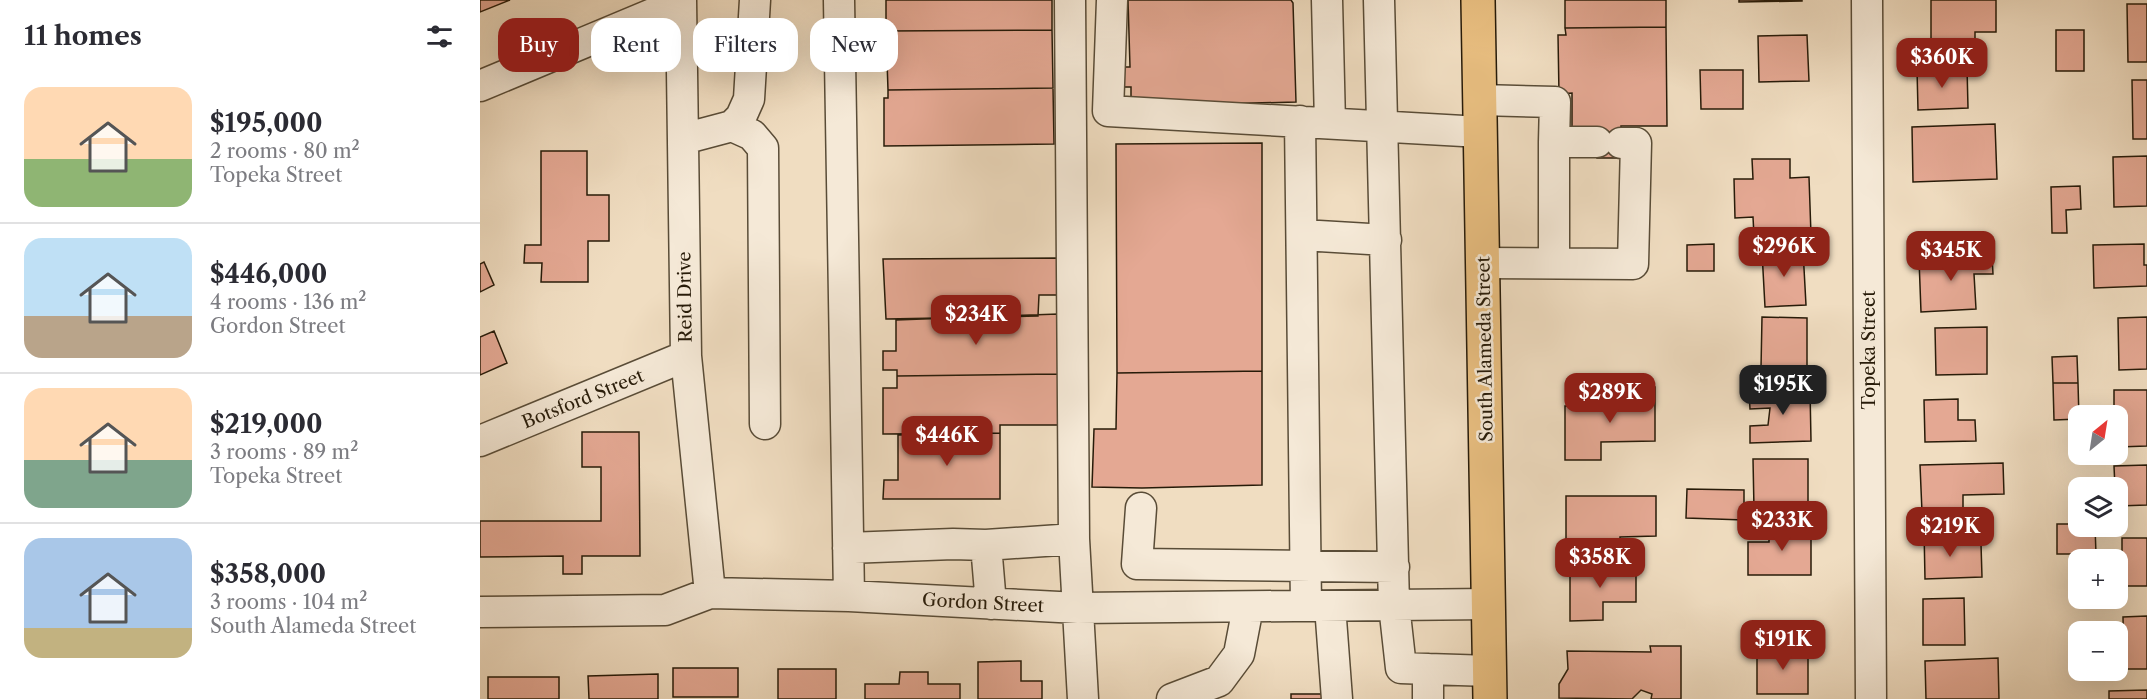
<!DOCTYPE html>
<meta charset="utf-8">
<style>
:root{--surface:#fff;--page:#f7f7f7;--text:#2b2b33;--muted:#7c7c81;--line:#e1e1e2;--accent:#8f2418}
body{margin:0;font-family:"Libre Caslon Text",serif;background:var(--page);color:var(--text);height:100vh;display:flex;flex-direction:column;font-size:22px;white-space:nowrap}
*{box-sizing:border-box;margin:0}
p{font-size:20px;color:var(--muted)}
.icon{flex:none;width:33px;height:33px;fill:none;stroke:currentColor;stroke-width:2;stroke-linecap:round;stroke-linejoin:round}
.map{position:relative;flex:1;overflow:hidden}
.side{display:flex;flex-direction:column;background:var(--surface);width:480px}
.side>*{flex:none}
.hud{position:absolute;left:18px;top:18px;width:570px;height:54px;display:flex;gap:12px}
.needle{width:39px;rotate:30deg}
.tools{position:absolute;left:1588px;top:405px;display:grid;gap:12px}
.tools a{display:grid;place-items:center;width:60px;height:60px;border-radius:12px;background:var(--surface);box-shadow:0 6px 24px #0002;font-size:30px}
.price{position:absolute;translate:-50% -51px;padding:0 14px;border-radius:12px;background:var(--accent);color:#fff;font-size:20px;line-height:39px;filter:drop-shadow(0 2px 3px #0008)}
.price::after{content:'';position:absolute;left:50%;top:36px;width:18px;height:14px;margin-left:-9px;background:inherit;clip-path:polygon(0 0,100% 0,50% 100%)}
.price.active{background:#222;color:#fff}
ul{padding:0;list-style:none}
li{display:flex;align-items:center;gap:18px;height:150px;padding:0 24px}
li+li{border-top:2px solid var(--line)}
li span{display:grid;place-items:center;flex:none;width:168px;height:120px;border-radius:18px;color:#555}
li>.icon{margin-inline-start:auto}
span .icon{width:72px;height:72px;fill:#fffc;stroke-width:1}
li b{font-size:26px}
h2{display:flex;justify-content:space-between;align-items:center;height:72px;padding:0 24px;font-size:26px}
.chip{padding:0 21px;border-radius:18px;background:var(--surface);box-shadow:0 6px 24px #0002;font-size:21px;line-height:54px}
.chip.active{background:var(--accent);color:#fff}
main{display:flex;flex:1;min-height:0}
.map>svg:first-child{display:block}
.building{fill:#e4a893;stroke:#271b09;stroke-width:1.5}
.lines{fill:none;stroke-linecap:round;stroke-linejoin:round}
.minor-casing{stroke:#594c37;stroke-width:33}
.major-casing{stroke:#271b09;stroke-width:36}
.minor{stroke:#f5e9d7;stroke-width:30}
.major{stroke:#e8be80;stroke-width:33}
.labels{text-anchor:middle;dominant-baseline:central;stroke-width:5;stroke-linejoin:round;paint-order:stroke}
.street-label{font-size:18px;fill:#271b09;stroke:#f5e9d7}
</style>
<main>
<section class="side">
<h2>11 homes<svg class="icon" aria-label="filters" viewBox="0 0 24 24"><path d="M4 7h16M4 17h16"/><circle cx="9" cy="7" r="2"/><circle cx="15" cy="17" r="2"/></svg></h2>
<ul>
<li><span style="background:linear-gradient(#ffd9b3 60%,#8fb573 0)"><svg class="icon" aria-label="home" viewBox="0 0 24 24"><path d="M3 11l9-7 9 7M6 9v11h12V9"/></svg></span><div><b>$195,000</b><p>2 rooms · 80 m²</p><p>Topeka Street</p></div></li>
<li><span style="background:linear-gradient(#bfe0f5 65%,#b9a48a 0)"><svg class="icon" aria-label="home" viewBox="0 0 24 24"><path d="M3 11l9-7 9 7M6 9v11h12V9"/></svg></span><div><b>$446,000</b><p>4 rooms · 136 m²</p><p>Gordon Street</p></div></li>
<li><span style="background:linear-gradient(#ffd9b3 60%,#7fa58c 0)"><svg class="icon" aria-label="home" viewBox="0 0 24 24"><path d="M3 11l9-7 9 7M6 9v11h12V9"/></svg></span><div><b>$219,000</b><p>3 rooms · 89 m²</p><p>Topeka Street</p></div></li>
<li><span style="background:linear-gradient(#a9c7e8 75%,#c2b280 0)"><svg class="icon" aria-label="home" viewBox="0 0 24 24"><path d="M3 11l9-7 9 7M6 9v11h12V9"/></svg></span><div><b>$358,000</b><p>3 rooms · 104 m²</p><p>South Alameda Street</p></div></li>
</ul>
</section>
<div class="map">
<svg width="1667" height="699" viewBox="0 0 1667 699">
<rect width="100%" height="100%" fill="#f0ddc1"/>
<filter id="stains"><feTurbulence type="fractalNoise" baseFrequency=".00333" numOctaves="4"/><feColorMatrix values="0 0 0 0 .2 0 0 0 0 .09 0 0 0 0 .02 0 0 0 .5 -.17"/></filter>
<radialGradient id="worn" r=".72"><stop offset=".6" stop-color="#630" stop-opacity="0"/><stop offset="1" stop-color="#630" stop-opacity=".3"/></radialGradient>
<path class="building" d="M 0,0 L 30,0 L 0,12 Z
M 406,0 L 572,0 L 572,30 L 406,31 Z
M 648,0 L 811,0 L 813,3 L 816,102 L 651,106 L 651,87 L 632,87 L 632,67 L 650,67 Z
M 1085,0 L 1186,0 L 1186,27 L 1085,28 Z
M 1259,0 L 1322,0 L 1322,1 L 1259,2 Z
M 1451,0 L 1516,0 L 1516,32 L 1495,32 L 1495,48 L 1451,49 Z
M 1647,4 L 1667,4 L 1667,62 L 1648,62 Z
M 1186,27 L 1187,126 L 1141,126 L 1141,158 L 1117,158 L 1116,130 L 1092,131 L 1092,93 L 1079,94 L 1078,35 L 1086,35 L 1085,28 Z
M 572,30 L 573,88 L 408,90 L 406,31 Z
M 1576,30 L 1604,30 L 1604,71 L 1576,71 Z
M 1327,35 L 1329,81 L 1279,82 L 1278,36 Z
M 1487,67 L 1488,108 L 1438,110 L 1437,69 Z
M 1220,70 L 1263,70 L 1263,109 L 1221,109 Z
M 1652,80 L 1667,80 L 1667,139 L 1653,139 Z
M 573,88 L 574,144 L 404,146 L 404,98 L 408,98 L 408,90 Z
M 1515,124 L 1517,179 L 1433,182 L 1432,127 Z
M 782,143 L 782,371 L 637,373 L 636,144 Z
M 61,151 L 107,151 L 107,195 L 129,195 L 129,241 L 108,241 L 108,282 L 61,282 L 62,263 L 44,263 L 45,245 L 61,245 Z
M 1667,156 L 1667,206 L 1634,207 L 1633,157 Z
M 1272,159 L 1310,159 L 1310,178 L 1329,177 L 1331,235 L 1274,236 L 1273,217 L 1255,218 L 1254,179 L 1273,179 Z
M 1600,186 L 1601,209 L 1586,210 L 1587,233 L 1572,233 L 1571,187 Z
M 1234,244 L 1234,271 L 1207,271 L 1207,245 Z
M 1664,244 L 1664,265 L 1667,265 L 1667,286 L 1614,288 L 1613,245 Z
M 1323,250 L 1326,305 L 1285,307 L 1282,252 Z
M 1512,256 L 1513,274 L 1494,274 L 1496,309 L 1441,312 L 1439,259 Z
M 578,258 L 578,295 L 559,295 L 558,316 L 406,319 L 403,259 Z
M 4,262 L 14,285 L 0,292 L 0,264 Z
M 578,314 L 578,374 L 417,376 L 417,370 L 403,370 L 403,351 L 416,351 L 416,320 Z
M 1282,317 L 1327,318 L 1327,369 L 1281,368 Z
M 1667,317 L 1667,369 L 1639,370 L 1638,318 Z
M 1507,327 L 1507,374 L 1456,375 L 1455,328 Z
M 14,331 L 27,363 L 0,375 L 0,337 Z
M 1597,356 L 1598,383 L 1573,383 L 1572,357 Z
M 782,371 L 782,485 L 662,488 L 612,487 L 614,429 L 636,429 L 637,373 Z
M 578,374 L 578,425 L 520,425 L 520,433 L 403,434 L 403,388 L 417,388 L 417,376 Z
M 1573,383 L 1598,383 L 1599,419 L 1574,420 Z
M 1139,387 L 1175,387 L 1175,441 L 1121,442 L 1121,460 L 1085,460 L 1085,406 L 1139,405 Z
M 1330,390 L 1331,441 L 1270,443 L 1270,426 L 1288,425 L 1290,408 L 1270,409 L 1269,392 Z
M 1634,390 L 1667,390 L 1667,446 L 1638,447 L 1638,416 L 1618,416 L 1618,410 L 1634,409 Z
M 1478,399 L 1478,420 L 1495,420 L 1496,441 L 1445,442 L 1444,400 Z
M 102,432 L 159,432 L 160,556 L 102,556 L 102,574 L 83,574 L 83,556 L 0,557 L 0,521 L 121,521 L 121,467 L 102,467 Z
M 520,433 L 520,499 L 403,499 L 404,480 L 418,480 L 418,435 Z
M 1273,459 L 1328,459 L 1328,508 L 1274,509 Z
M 1523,463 L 1524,494 L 1483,495 L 1483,511 L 1442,512 L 1440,465 Z
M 1667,465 L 1667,505 L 1638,506 L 1638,488 L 1635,488 L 1634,466 Z
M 1207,489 L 1264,490 L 1264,520 L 1206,518 Z
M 1086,496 L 1176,496 L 1176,536 L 1140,537 L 1140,557 L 1086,558 Z
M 1577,524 L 1599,524 L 1599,526 L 1615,526 L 1616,554 L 1577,554 Z
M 1289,525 L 1331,525 L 1331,575 L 1268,575 L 1268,542 L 1289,542 Z
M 1463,528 L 1463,545 L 1501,544 L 1502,577 L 1445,579 L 1444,529 Z
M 1642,538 L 1667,538 L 1667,586 L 1642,586 Z
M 1090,565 L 1156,565 L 1156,602 L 1123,602 L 1123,620 L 1090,621 Z
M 1484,598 L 1485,645 L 1443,645 L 1443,599 Z
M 1667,616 L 1667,669 L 1644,669 L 1643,617 Z
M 1170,646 L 1201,646 L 1201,699 L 1171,699 L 1172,694 L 1161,690 L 1152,699 L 1079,698 L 1079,684 L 1088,669 L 1087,651 L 1171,652 Z
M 1328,648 L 1328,694 L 1277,694 L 1277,649 Z
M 1518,658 L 1519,699 L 1446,699 L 1445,661 Z
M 541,661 L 541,681 L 562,681 L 562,699 L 498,699 L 498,662 Z
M 193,668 L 258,668 L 258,697 L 193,697 Z
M 298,669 L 356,669 L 356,699 L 298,699 Z
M 420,672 L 448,672 L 448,684 L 480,684 L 480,699 L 385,699 L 385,684 L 419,684 Z
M 178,674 L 178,699 L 109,699 L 108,676 Z
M 8,677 L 79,677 L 79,699 L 8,699 Z
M 1667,690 L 1667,699 L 1629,699 L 1629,691 Z
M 811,694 L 849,694 L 849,699 L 811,699 Z"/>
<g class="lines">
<defs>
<path id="minor" d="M 201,0 L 206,356 L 230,593
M 359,0 L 369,596
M 590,0 L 594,539 L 603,699
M 632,0 L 628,111 L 1001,132
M 847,0 L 850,123
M 899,0 L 914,605 L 921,668 L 948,669 L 948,699
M 1387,0 L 1391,699
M 0,86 L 201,2
M 1000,100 L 1075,102 L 1074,142
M 820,121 L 826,606
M 252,126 L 272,135 L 283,148 L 285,424
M 203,139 L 252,126 L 261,117 L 269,99 L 275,0
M 822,235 L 906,240
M 1003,263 L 1153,264 L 1156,143 L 1141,143
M 1074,263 L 1074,142 L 1117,142
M 0,441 L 206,356
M 661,508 L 657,564 L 914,567
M 506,545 L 594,539
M 368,548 L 473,544 L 506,545 L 511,604
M 850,606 L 857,699
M 0,612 L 185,610 L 230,593 L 369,596 L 598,608 L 1009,604
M 948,669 L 1010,671
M 692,699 L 739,681 L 759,654 L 768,607"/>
<path id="major" d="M 998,0 L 1010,699"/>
</defs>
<use href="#minor" class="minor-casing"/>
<use href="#major" class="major-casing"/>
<use href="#minor" class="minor"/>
<use href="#major" class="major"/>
</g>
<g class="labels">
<g class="street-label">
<text transform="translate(205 297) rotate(-91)">Reid Drive</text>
<text transform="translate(1005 349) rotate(-91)">South Alameda Street</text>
<text transform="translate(1389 350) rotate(-90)">Topeka Street</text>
<text transform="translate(103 399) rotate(-22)">Botsford Street</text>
<text transform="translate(503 603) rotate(3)">Gordon Street</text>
</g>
</g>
<rect width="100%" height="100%" filter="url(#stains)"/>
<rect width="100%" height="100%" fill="url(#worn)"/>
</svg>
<div class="tools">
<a><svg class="needle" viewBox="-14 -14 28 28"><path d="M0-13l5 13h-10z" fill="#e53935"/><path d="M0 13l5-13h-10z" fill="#7c7c81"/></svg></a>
<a><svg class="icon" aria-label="layers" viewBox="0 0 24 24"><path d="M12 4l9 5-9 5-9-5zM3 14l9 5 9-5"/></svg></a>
<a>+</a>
<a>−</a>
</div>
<b class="price" style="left:1462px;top:89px">$360K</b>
<b class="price" style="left:1304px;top:278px">$296K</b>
<b class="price" style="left:1471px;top:282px">$345K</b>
<b class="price" style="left:496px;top:346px">$234K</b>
<b class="price active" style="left:1303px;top:416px">$195K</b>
<b class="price" style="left:1130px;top:424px">$289K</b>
<b class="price" style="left:467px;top:467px">$446K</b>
<b class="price" style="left:1302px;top:552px">$233K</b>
<b class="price" style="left:1470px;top:558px">$219K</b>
<b class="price" style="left:1120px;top:589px">$358K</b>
<b class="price" style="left:1303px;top:671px">$191K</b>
<div class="hud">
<a class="chip active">Buy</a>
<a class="chip">Rent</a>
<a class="chip">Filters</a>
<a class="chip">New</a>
</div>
</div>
</main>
